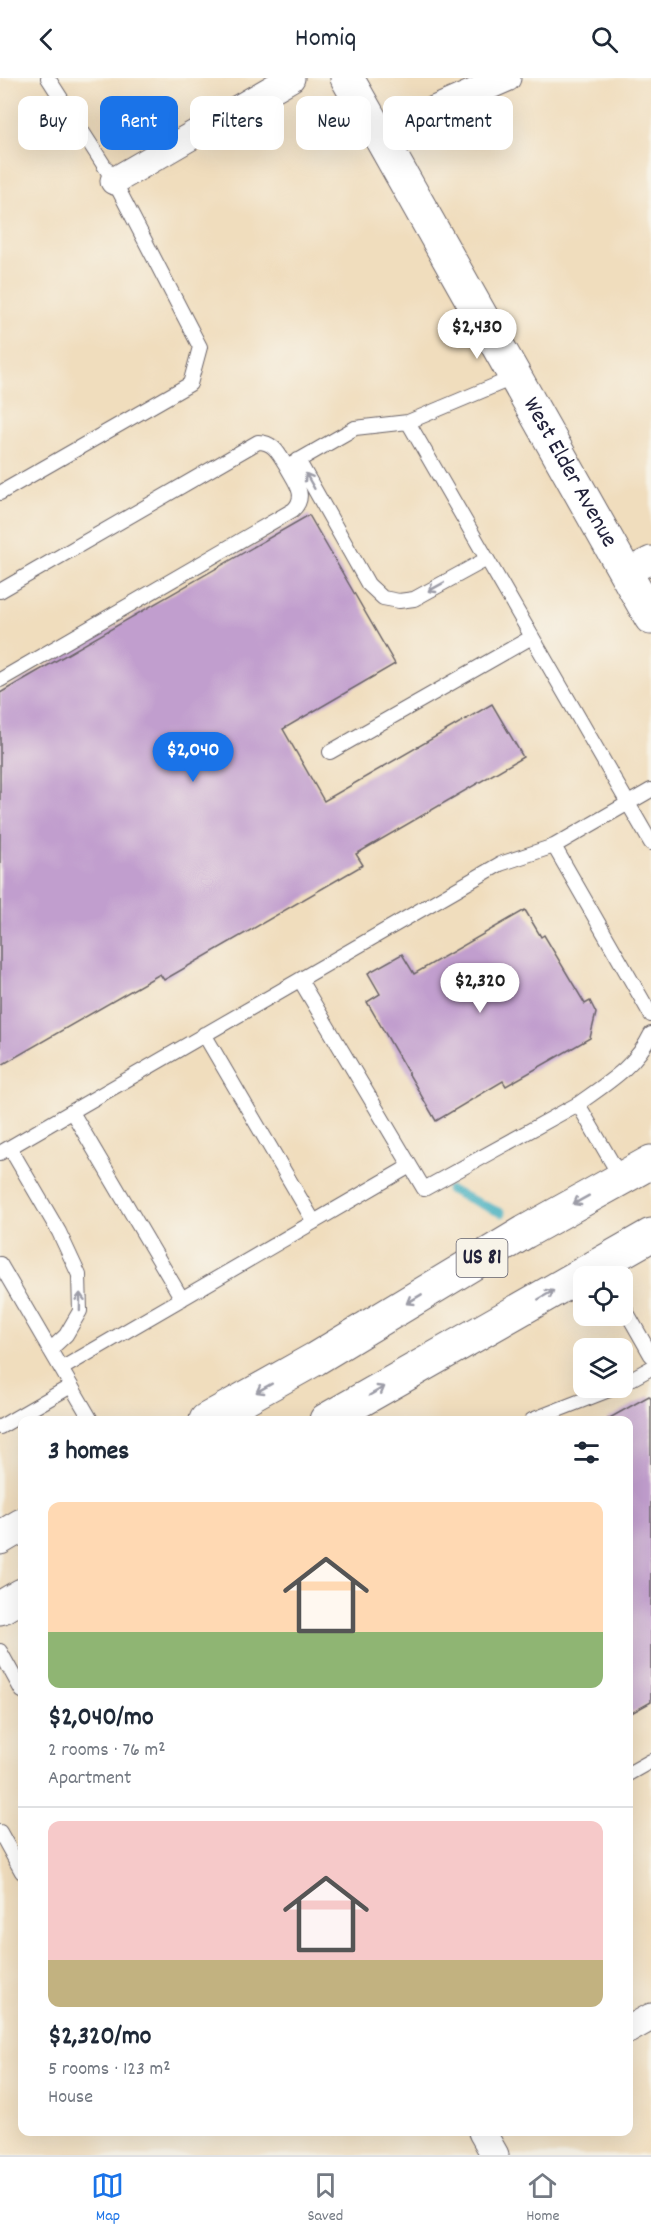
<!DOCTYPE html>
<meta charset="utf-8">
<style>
:root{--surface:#fff;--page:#f6f6f7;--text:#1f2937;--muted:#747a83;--line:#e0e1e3;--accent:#1a73e8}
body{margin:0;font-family:Dekko,sans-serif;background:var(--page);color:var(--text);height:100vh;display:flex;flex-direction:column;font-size:22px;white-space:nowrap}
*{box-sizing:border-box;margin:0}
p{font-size:20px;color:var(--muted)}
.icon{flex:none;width:33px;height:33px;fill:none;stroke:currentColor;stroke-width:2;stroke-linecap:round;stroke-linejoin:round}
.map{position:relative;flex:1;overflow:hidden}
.panel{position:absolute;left:18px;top:1338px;width:615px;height:720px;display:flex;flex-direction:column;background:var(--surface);border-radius:12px;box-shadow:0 6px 24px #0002}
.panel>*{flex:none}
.guide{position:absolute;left:18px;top:18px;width:615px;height:54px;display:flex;gap:12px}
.fabs{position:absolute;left:573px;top:1188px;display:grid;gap:12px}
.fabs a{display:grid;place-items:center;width:60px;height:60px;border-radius:12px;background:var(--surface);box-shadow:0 6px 24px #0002;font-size:30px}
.price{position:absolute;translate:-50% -51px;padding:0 14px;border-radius:21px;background:#fff;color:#222;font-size:20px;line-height:39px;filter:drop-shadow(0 2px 3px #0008)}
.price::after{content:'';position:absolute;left:50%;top:36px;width:18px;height:14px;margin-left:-9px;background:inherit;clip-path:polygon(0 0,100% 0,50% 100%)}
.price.current{background:var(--accent);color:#fff}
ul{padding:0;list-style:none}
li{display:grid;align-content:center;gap:12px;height:318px;padding:0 30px}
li+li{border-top:2px solid var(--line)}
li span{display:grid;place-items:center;height:186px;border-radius:12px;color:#555}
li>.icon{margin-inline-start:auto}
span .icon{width:108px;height:108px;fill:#fffc;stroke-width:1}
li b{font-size:26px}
h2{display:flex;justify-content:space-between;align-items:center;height:72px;padding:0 30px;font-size:26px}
.tag{padding:0 21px;border-radius:12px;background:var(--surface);box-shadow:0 6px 24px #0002;font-size:21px;line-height:54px}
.tag.current{background:var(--accent);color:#fff}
header{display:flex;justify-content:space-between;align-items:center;height:78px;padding:0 30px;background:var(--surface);font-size:27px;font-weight:600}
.menu{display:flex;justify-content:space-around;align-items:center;height:84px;border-top:2px solid var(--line);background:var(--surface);font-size:16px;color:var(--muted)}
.menu a{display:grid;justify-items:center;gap:3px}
.menu .current{color:var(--accent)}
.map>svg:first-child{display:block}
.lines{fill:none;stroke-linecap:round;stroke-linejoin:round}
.stream{stroke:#42afbf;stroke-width:9}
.building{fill:#c19ece}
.service-casing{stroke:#6a6368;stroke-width:16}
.minor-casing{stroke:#6a6368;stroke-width:29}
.tertiary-casing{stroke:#6a6368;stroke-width:35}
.primary-casing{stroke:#6a6368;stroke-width:35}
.service{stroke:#fff;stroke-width:14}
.minor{stroke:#fff;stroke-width:27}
.tertiary{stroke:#fff;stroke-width:33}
.primary{stroke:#fff;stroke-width:33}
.oneway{stroke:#9c9ca7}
.labels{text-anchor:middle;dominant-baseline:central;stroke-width:5;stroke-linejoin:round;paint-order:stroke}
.shield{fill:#f7f3e8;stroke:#62616f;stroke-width:1.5}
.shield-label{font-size:22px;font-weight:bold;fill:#22223b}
.street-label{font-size:24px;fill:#22223b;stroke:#f7f3e8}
</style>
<header><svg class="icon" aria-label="back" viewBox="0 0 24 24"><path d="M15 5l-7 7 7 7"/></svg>Homiq<svg class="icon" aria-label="search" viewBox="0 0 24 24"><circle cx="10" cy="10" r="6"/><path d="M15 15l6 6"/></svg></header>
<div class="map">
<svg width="651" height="2077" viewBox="0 0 651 2077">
<rect width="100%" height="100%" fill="#f7f3e8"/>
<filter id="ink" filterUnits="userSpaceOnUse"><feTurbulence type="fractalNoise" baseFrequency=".0167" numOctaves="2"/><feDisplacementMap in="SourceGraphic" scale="12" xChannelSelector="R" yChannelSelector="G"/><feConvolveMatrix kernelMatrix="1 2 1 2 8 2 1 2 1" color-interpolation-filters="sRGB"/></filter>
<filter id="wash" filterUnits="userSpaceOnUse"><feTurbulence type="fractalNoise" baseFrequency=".008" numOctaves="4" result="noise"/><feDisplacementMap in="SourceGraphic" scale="24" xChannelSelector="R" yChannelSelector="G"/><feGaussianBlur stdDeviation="1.35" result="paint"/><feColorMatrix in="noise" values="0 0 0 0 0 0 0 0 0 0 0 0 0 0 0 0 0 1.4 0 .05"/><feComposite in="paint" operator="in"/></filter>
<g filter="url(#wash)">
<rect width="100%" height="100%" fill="#f0ddbd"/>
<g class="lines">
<path class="stream" d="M 450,1112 L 501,1135"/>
</g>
<g id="blocks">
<path class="building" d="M 309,437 L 395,586 L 283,651 L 324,723 L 492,626 L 523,679 L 356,776 L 363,787 L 164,902 L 160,896 L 0,988 L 0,615 Z
M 525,832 L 541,859 L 544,857 L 585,926 L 590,923 L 596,935 L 590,960 L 506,1008 L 503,1003 L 436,1043 L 367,924 L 380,916 L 368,895 L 402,876 L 414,896 Z
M 649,1318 L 651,1321 L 651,1624 L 628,1637 L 628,1342 L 606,1342 Z"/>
</g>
</g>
<g filter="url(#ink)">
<use href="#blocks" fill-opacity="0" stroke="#6a6368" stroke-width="1.5"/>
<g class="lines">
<defs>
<path id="service" d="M 408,344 L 651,765
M 298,382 L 368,506 L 383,520 L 399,523 L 414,521 L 487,481
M 0,415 L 190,306 L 200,269 L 114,103 L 48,0
M 0,513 L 258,364 C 274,364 279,376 287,389
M 0,602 L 293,432 C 308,418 295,404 287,389 L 355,350 L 408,344 L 515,299
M 330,674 L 532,559
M 554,768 L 651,937
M 300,902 L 424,1111 L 578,1026
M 204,956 L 314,1144
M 72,1034 L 182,1221
M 10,1070 L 59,1154 L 79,1197 L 80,1233 L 66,1257 L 50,1272
M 0,1075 L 500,786 L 554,768 L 651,712
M 621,1100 L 578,1026 C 606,1006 636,988 651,956
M 0,1186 L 91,1342
M 622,1226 L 651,1277
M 61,1291 L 410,1088
M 622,1306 L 651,1290
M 532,1342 L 614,1310
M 0,1349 L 71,1308
M 0,1573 L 22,1613
M 628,1696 L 651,1683
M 0,1754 L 22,1794"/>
<path id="minor" d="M 379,56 L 507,0
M 114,103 L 291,0
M 625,495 L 651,482
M 628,1952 L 651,1939
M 482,2054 L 495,2077"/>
<g id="tertiary">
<path id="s1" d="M 347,0 L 651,540"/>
</g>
<path id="primary" d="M 206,1342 L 315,1281 L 525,1154 L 651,1084
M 326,1342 L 651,1157
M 0,1460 L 22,1447
M 0,1530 L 22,1517"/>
</defs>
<use href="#service" class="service-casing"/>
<use href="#minor" class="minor-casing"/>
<use href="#tertiary" class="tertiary-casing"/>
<use href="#primary" class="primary-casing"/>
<use href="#service" class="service"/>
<use href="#minor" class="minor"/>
<use href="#tertiary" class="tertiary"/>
<use href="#primary" class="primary"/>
</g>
<defs><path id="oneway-shaft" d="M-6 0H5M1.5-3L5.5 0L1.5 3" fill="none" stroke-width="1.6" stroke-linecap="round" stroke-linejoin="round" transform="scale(1.5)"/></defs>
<g class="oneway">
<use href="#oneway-shaft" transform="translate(310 403) rotate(-120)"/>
<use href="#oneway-shaft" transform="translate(436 509) rotate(151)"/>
<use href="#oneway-shaft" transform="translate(581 1122) rotate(151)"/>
<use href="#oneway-shaft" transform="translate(546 1217) rotate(-30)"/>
<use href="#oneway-shaft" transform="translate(414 1221) rotate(149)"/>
<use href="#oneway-shaft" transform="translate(80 1224) rotate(-89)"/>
<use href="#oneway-shaft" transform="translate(264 1310) rotate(151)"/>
<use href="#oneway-shaft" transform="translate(377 1313) rotate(-30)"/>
</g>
</g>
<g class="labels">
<rect class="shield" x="456.5" y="1161" width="51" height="38" rx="4.5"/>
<g class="shield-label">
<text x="482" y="1180">US 81</text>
</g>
<g class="street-label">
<text stroke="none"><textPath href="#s1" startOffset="453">West Elder Avenue</textPath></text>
</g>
</g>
</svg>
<div class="fabs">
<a><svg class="icon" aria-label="locate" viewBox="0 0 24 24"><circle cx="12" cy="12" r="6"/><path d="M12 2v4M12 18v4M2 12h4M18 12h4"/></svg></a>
<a><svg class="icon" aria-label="layers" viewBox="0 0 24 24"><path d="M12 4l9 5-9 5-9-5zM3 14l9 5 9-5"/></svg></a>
</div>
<b class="price" style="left:477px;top:282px">$2,430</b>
<b class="price current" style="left:193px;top:705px">$2,040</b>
<b class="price" style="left:480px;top:936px">$2,320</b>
<div class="guide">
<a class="tag">Buy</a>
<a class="tag current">Rent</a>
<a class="tag">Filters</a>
<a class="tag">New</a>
<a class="tag">Apartment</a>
</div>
<section class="panel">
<h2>3 homes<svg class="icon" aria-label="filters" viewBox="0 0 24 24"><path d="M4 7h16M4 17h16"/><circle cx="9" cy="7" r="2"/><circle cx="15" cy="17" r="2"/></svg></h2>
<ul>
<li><span style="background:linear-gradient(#ffd9b3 70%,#8fb573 0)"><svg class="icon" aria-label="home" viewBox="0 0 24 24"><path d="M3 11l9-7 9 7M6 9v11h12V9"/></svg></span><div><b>$2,040/mo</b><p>2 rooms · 76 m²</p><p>Apartment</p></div></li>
<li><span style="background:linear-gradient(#f6c9c9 75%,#c2b280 0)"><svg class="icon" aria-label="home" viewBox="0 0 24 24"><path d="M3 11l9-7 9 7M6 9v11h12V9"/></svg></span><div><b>$2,320/mo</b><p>5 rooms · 123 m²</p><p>House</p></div></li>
</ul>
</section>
</div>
<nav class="menu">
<a class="current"><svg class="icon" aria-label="map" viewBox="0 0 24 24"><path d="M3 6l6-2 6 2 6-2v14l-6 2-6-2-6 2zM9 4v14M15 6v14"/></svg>Map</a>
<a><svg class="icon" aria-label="saved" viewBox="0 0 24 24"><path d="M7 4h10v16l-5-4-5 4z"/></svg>Saved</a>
<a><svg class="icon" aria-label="home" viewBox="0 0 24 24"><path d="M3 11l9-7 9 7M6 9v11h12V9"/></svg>Home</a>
</nav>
